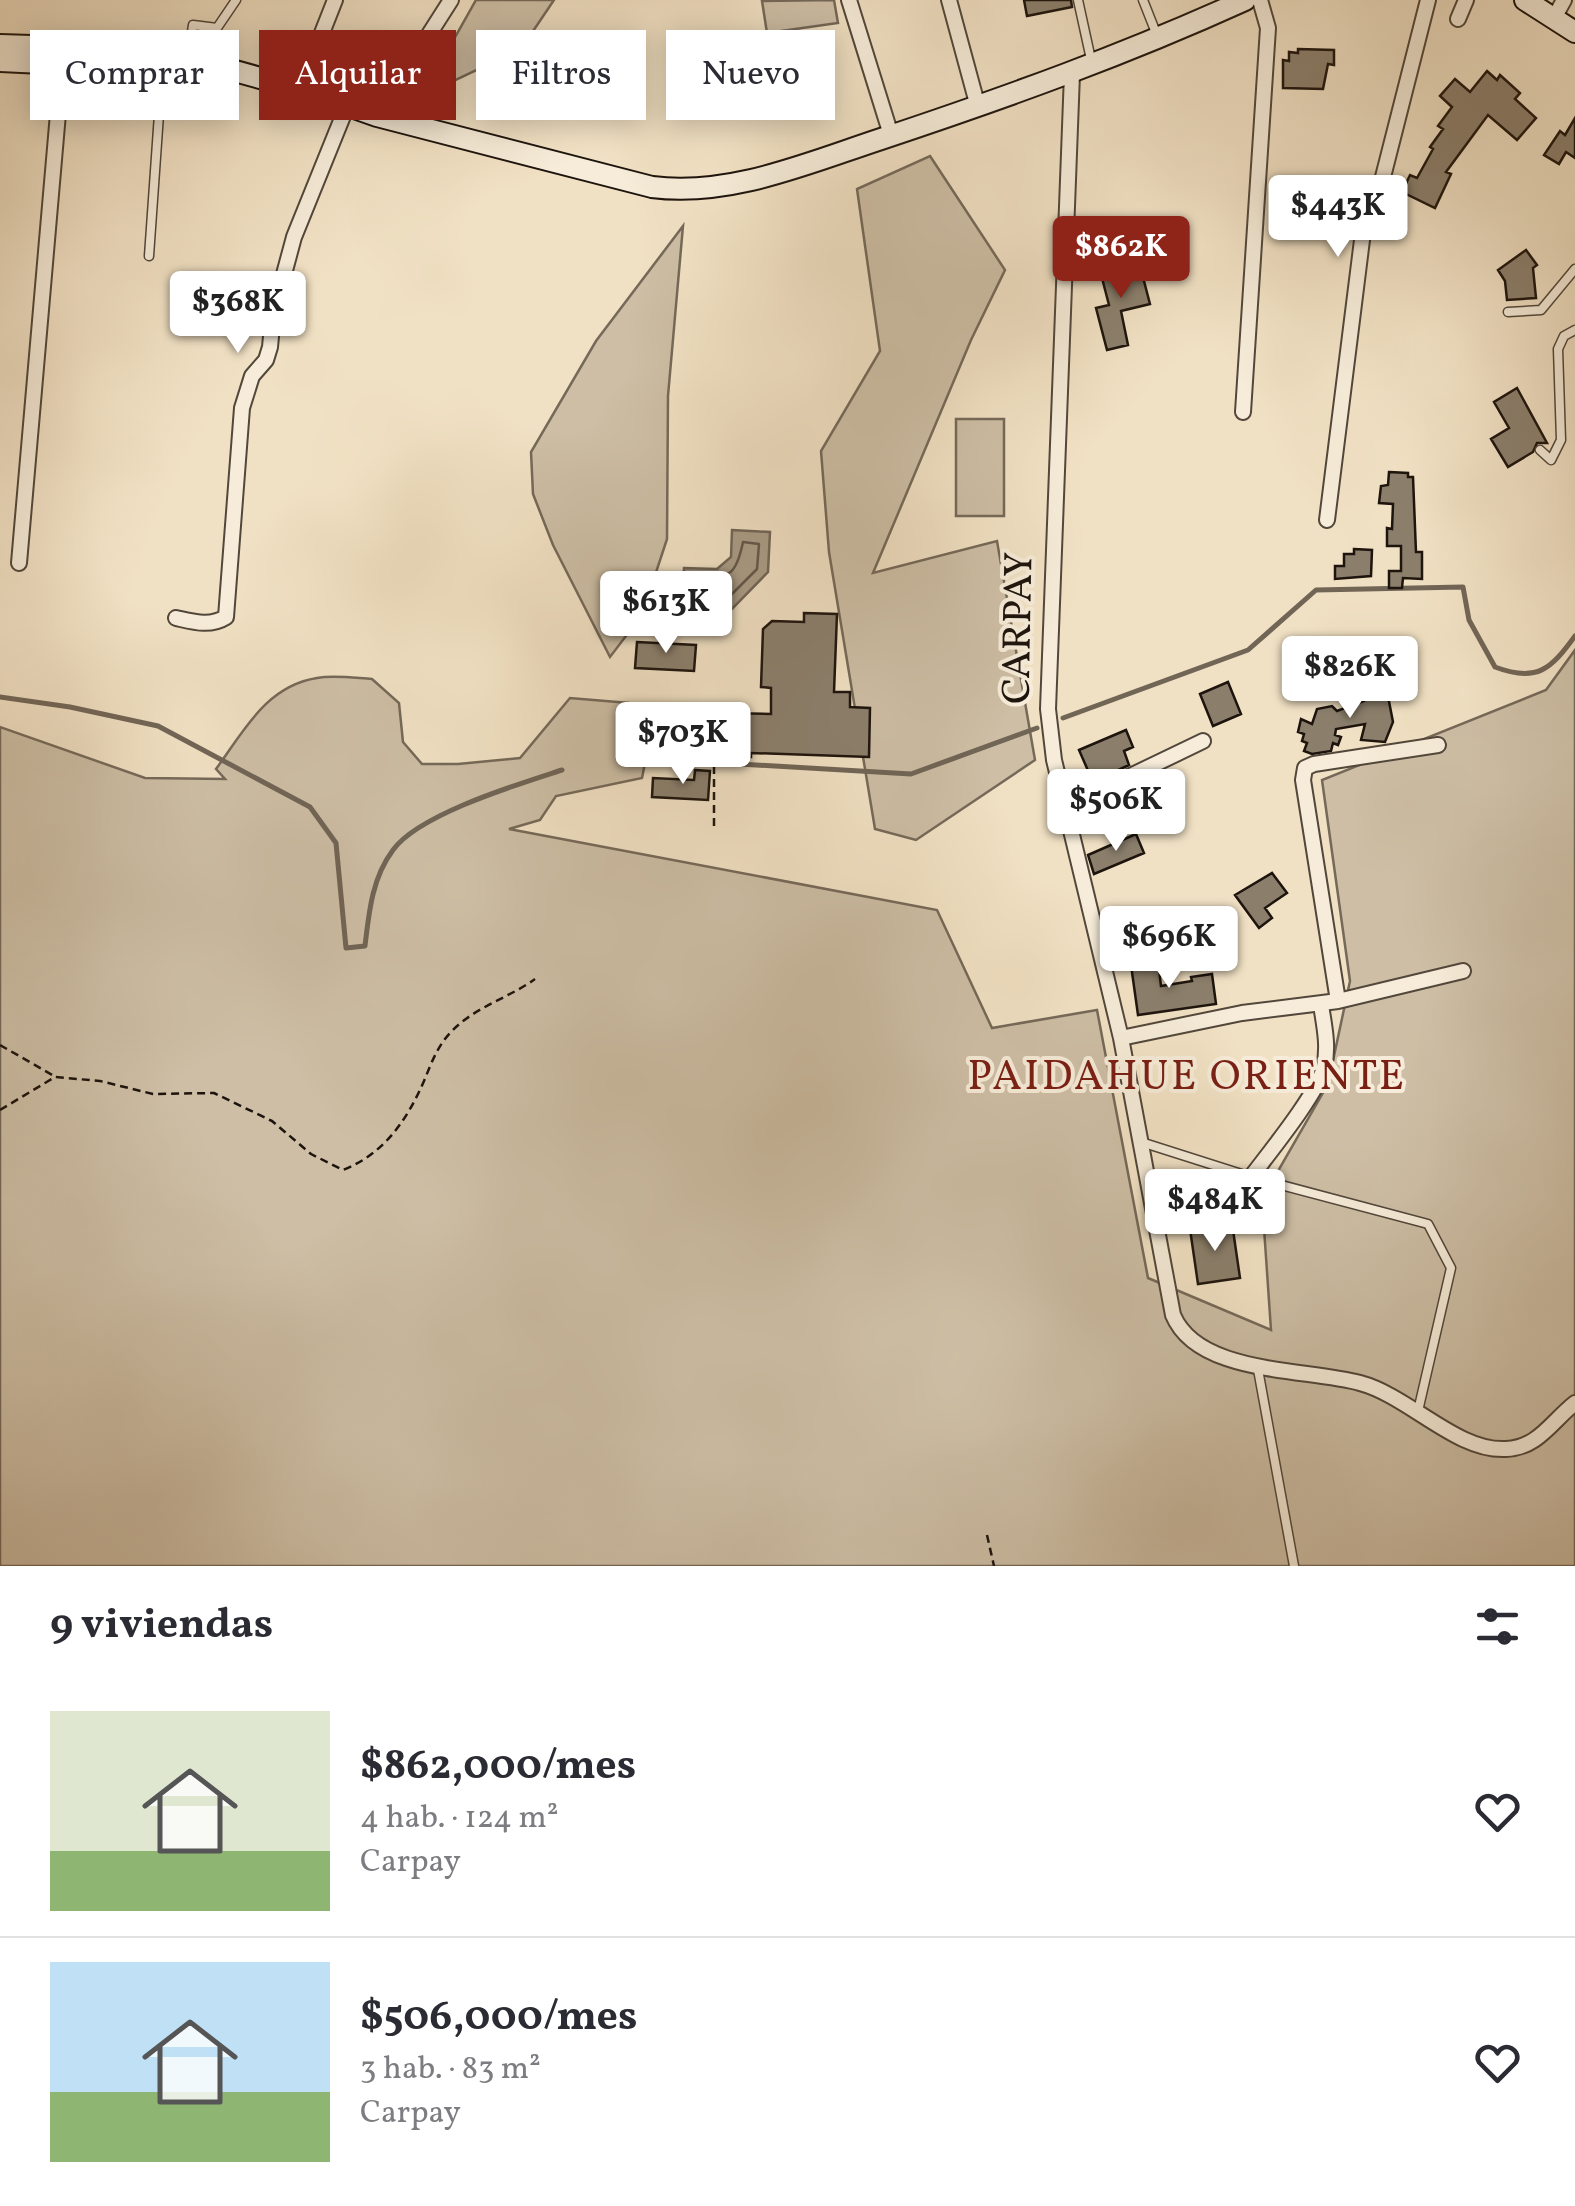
<!DOCTYPE html>
<html lang="es">
<meta charset="utf-8">
<style>
:root{--surface:#fff;--page:#f2f2f3;--text:#2b2b33;--muted:#7c7c81;--line:#e1e1e2;--accent:#8f2418}
body{margin:0;font-family:Vollkorn,serif;background:var(--page);color:var(--text);height:100vh;display:flex;flex-direction:column;font-size:38px;white-space:nowrap}
*{box-sizing:border-box;margin:0}
p{font-size:32px;color:var(--muted)}
.icon{flex:none;width:55px;height:55px;fill:none;stroke:currentColor;stroke-width:2;stroke-linecap:round;stroke-linejoin:round}
.map{position:relative;height:1566px;overflow:hidden}
.details{display:flex;flex-direction:column;background:var(--surface);flex:1}
.details>*{flex:none}
.hud{position:absolute;left:30px;top:30px;width:1000px;height:90px;display:flex;gap:20px}
.price{position:absolute;translate:-50% -85px;padding:0 22px;border-radius:10px;background:#fff;color:#222;font-size:32px;line-height:65px;filter:drop-shadow(0 2px 5px #0008)}
.price::after{content:'';position:absolute;left:50%;top:60px;width:30px;height:22px;margin-left:-15px;background:inherit;clip-path:polygon(0 0,100% 0,50% 100%)}
.price.current{background:var(--accent);color:#fff}
ul{padding:0;list-style:none}
li{display:flex;align-items:center;gap:30px;height:250px;padding:0 50px}
li+li{border-top:2px solid var(--line)}
li span{display:grid;place-items:center;flex:none;width:280px;height:200px;border-radius:0px;color:#555}
li>.icon{margin-inline-start:auto}
span .icon{width:120px;height:120px;fill:#fffc;stroke-width:1}
li b{font-size:42px}
h2{display:flex;justify-content:space-between;align-items:center;height:120px;padding:0 50px;font-size:42px}
.tag{padding:0 35px;border-radius:0px;background:var(--surface);box-shadow:0 5px 25px #0003;font-size:35px;line-height:90px}
.tag.current{background:var(--accent);color:#fff}
.map>svg:first-child{display:block}
.green{fill:#cdbea5;stroke:#756959;stroke-width:2.5}
.water{fill:#a99b86;stroke:#716556;stroke-width:2.5}
.lines{fill:none;stroke-linecap:round;stroke-linejoin:round}
.shore{stroke:#63584a;stroke-width:2.5}
.stream{stroke:#716556;stroke-width:5}
.building{fill:#8b7f6c;stroke:#1d140d;stroke-width:2.5}
.lane-casing{stroke:#52473b;stroke-width:11}
.street-casing{stroke:#52473b;stroke-width:18}
.secondary-casing{stroke:#1d140d;stroke-width:24}
.path{stroke:#1d140d;stroke-width:2.5;stroke-dasharray:8 5;stroke-linecap:butt}
.lane{stroke:#f6ecd9;stroke-width:8}
.street{stroke:#f6ecd9;stroke-width:14}
.secondary{stroke:#f6ecd9;stroke-width:20}
.labels{text-anchor:middle;dominant-baseline:central;stroke-width:8;stroke-linejoin:round;paint-order:stroke}
.street-label{font-size:40px;fill:#1d140d;stroke:#f6ecd9}
.neighbourhood-label{font-size:42px;letter-spacing:2.5px;fill:#7a1f14;stroke:#f6ecd9}
</style>
<div class="map">
<svg width="1575" height="1566" viewBox="0 0 1575 1566">
<rect width="100%" height="100%" fill="#f1e1c4"/>
<filter id="stains"><feTurbulence type="fractalNoise" baseFrequency=".002" numOctaves="4"/><feColorMatrix values="0 0 0 0 .2 0 0 0 0 .09 0 0 0 0 .02 0 0 0 .5 -.17"/></filter>
<radialGradient id="worn" r=".72"><stop offset=".6" stop-color="#630" stop-opacity="0"/><stop offset="1" stop-color="#630" stop-opacity=".3"/></radialGradient>
<path class="green" d="M 476,0 L 554,0 L 521,49 L 422,96 Z
M 834,0 L 838,23 L 767,33 L 762,1 Z
M 930,156 L 1005,270 L 971,340 L 873,573 L 997,541 L 1035,760 L 916,840 L 875,829 L 829,552 L 821,451 L 880,351 L 857,189 Z
M 683,226 L 668,396 L 667,539 L 642,615 L 610,657 L 553,545 L 533,494 L 531,452 L 596,341 Z
M 956,419 L 1004,419 L 1004,516 L 956,516 Z
M 1575,650 L 1575,1566 L 0,1566 L 0,727 L 145,778 L 225,779 L 216,769 C 244,731 266,686 317,678 C 334,675 355,678 372,679 L 399,703 L 403,742 L 422,764 L 458,764 L 520,758 L 570,698 L 629,703 L 649,743 L 642,778 L 556,796 L 540,820 L 509,829 L 937,910 L 992,1028 L 1097,1010 L 1148,1278 L 1271,1330 L 1262,1199 L 1328,1084 L 1350,981 L 1322,780 L 1546,690 Z"/>
<path class="water" d="M 732,530 L 770,532 L 768,572 L 728,613 L 682,610 L 684,568 L 717,569 L 731,557 Z"/>
<g class="lines">
<path class="shore" d="M 743,542 L 759,544 L 757,569 L 724,602 L 694,600 L 694,580 C 727,575 735,581 743,542 Z"/>
<path class="stream" d="M 0,697 L 70,707 L 158,726 L 310,807 L 336,843 L 346,948 L 365,946 C 369,912 372,878 393,850 C 419,814 519,784 562,770
M 1063,718 L 1248,650 L 1316,590 L 1463,587 L 1469,620 L 1495,667 C 1537,683 1551,669 1575,636
M 723,763 L 911,774 L 1037,728"/>
</g>
<path class="building" d="M 1024,0 L 1071,0 L 1072,7 L 1027,16 Z
M 1298,49 L 1334,50 L 1334,65 L 1328,64 L 1323,89 L 1283,88 L 1283,60 L 1289,61 L 1289,52 L 1298,53 Z
M 1487,71 L 1497,80 L 1500,75 L 1520,93 L 1515,99 L 1536,118 L 1517,140 L 1488,115 L 1446,172 L 1451,174 L 1435,208 L 1402,192 L 1410,175 L 1417,178 L 1433,149 L 1430,147 L 1443,129 L 1438,126 L 1452,107 L 1440,96 L 1455,79 L 1470,92 Z
M 1575,118 L 1575,158 L 1566,152 L 1559,164 L 1544,155 L 1560,131 L 1565,135 Z
M 1526,250 L 1537,265 L 1533,268 L 1536,298 L 1507,300 L 1505,281 L 1498,270 Z
M 1120,260 L 1122,266 L 1139,262 L 1150,304 L 1121,311 L 1128,345 L 1107,350 L 1096,308 L 1109,305 L 1102,278 L 1111,276 L 1108,263 Z
M 1517,388 L 1547,443 L 1537,443 L 1533,452 L 1508,467 L 1491,439 L 1509,428 L 1494,402 Z
M 1389,472 L 1408,473 L 1408,477 L 1413,477 L 1416,552 L 1422,552 L 1422,579 L 1403,578 L 1402,588 L 1389,588 L 1389,571 L 1401,571 L 1401,546 L 1387,546 L 1387,528 L 1392,529 L 1393,504 L 1379,503 L 1381,486 L 1388,485 Z
M 1354,549 L 1372,550 L 1371,576 L 1335,579 L 1335,566 L 1344,566 L 1344,554 L 1354,554 Z
M 804,613 L 837,614 L 834,692 L 850,692 L 850,707 L 870,708 L 869,757 L 751,753 L 751,757 L 722,756 L 723,713 L 771,714 L 771,688 L 761,687 L 763,629 L 772,621 L 804,622 Z
M 637,642 L 696,645 L 694,671 L 635,668 Z
M 1228,682 L 1241,714 L 1213,726 L 1200,694 Z
M 1386,686 L 1393,722 L 1385,742 L 1361,740 L 1365,724 L 1336,729 L 1335,735 L 1341,737 L 1338,745 L 1333,743 L 1331,751 L 1312,754 L 1304,751 L 1307,743 L 1302,741 L 1304,734 L 1298,732 L 1301,719 L 1312,724 L 1317,709 L 1332,706 L 1337,711 L 1364,701 L 1362,688 Z
M 1126,730 L 1133,747 L 1124,751 L 1129,765 L 1093,782 L 1079,750 Z
M 695,770 L 710,771 L 708,800 L 652,797 L 653,778 L 694,780 Z
M 1136,834 L 1144,853 L 1094,874 L 1088,855 Z
M 1272,873 L 1287,893 L 1265,908 L 1272,918 L 1259,928 L 1235,895 Z
M 1158,961 L 1161,986 L 1192,981 L 1191,977 L 1212,974 L 1216,1004 L 1138,1015 L 1131,965 Z
M 1232,1223 L 1240,1278 L 1198,1284 L 1190,1229 Z"/>
<g class="lines">
<defs>
<path id="lane" d="M 1078,0 L 1092,64
M 1143,0 L 1158,38
M 188,57 L 193,25 L 217,28 L 236,0
M 210,63 L 217,28
M 149,256 L 161,86 L 168,70
M 1508,312 L 1541,310 L 1575,269
M 1540,450 L 1551,460 L 1561,440 L 1558,349 L 1564,336 L 1575,330
M 1141,1142 L 1251,1177 L 1428,1224 L 1451,1268 L 1418,1411
M 1257,1364 L 1294,1566"/>
<path id="street" d="M 849,0 L 891,135
M 949,0 L 978,107
M 1554,18 L 1564,0
M 1458,19 L 1466,0
M 1072,74 L 1048,709 L 1054,760 L 1121,1038 L 1173,1315 C 1198,1375 1305,1368 1360,1383 C 1409,1396 1457,1452 1506,1449 C 1538,1448 1552,1421 1575,1403
M 300,89 L 335,0
M 377,116 L 451,0
M 1243,412 L 1268,28 L 1260,0
M 1327,520 L 1363,232 L 1383,177 L 1428,0
M 19,563 L 63,56
M 176,618 C 194,622 210,627 226,617 L 242,408 L 252,376 L 266,360 L 270,347 L 273,315 L 294,237 L 347,106
M 1066,807 L 1203,741
M 1338,1001 L 1463,971
M 1121,1038 L 1242,1013 L 1338,1001 L 1303,780 L 1305,768 L 1314,764 L 1438,745
M 1251,1177 C 1269,1153 1318,1093 1324,1067 C 1329,1046 1324,1025 1321,1005"/>
<path id="secondary" d="M 1525,0 L 1575,32
M 0,45 L 64,47 L 188,58 L 300,89 L 377,116 L 652,187 C 730,197 808,163 881,139 C 1007,97 1124,55 1245,0
M 0,61 L 168,69 L 225,80"/>
</defs>
<use href="#lane" class="lane-casing"/>
<use href="#street" class="street-casing"/>
<use href="#secondary" class="secondary-casing"/>
<path class="path" d="M 714,714 L 714,829
M 0,1045 L 54,1076
M 0,1110 L 55,1077 L 100,1081 L 153,1094 L 214,1093 L 272,1121 L 311,1154 L 343,1170 C 384,1154 407,1120 424,1081 C 431,1064 437,1047 450,1033 C 474,1007 507,999 535,979
M 987,1535 L 994,1566"/>
<use href="#lane" class="lane"/>
<use href="#street" class="street"/>
<use href="#secondary" class="secondary"/>
</g>
<g class="labels">
<g class="street-label">
<text transform="translate(1020 628) rotate(-89)">CARPAY</text>
</g>
<g class="neighbourhood-label">
<text x="1187" y="1078">PAIDAHUE ORIENTE</text>
</g>
</g>
<rect width="100%" height="100%" filter="url(#stains)"/>
<rect width="100%" height="100%" fill="url(#worn)"/>
</svg>
<b class="price" style="left:1338px;top:260px">$443K</b>
<b class="price current" style="left:1121px;top:301px">$862K</b>
<b class="price" style="left:238px;top:356px">$368K</b>
<b class="price" style="left:666px;top:656px">$613K</b>
<b class="price" style="left:1350px;top:721px">$826K</b>
<b class="price" style="left:683px;top:787px">$703K</b>
<b class="price" style="left:1116px;top:854px">$506K</b>
<b class="price" style="left:1169px;top:991px">$696K</b>
<b class="price" style="left:1215px;top:1254px">$484K</b>
<div class="hud">
<a class="tag">Comprar</a>
<a class="tag current">Alquilar</a>
<a class="tag">Filtros</a>
<a class="tag">Nuevo</a>
</div>
</div>
<section class="details">
<h2>9 viviendas<svg class="icon" aria-label="filters" viewBox="0 0 24 24"><path d="M4 7h16M4 17h16"/><circle cx="9" cy="7" r="2"/><circle cx="15" cy="17" r="2"/></svg></h2>
<ul>
<li><span style="background:linear-gradient(#dfe7d0 70%,#8fb573 0)"><svg class="icon" aria-label="home" viewBox="0 0 24 24"><path d="M3 11l9-7 9 7M6 9v11h12V9"/></svg></span><div><b>$862,000/mes</b><p>4 hab. · 124 m²</p><p>Carpay</p></div><svg class="icon" aria-label="heart" viewBox="0 0 24 24"><path d="M12 20l-8-8c-3-5 5-10 8-4 3-6 11-1 8 4z"/></svg></li>
<li><span style="background:linear-gradient(#bfe0f5 65%,#8fb573 0)"><svg class="icon" aria-label="home" viewBox="0 0 24 24"><path d="M3 11l9-7 9 7M6 9v11h12V9"/></svg></span><div><b>$506,000/mes</b><p>3 hab. · 83 m²</p><p>Carpay</p></div><svg class="icon" aria-label="heart" viewBox="0 0 24 24"><path d="M12 20l-8-8c-3-5 5-10 8-4 3-6 11-1 8 4z"/></svg></li>
</ul>
</section>
